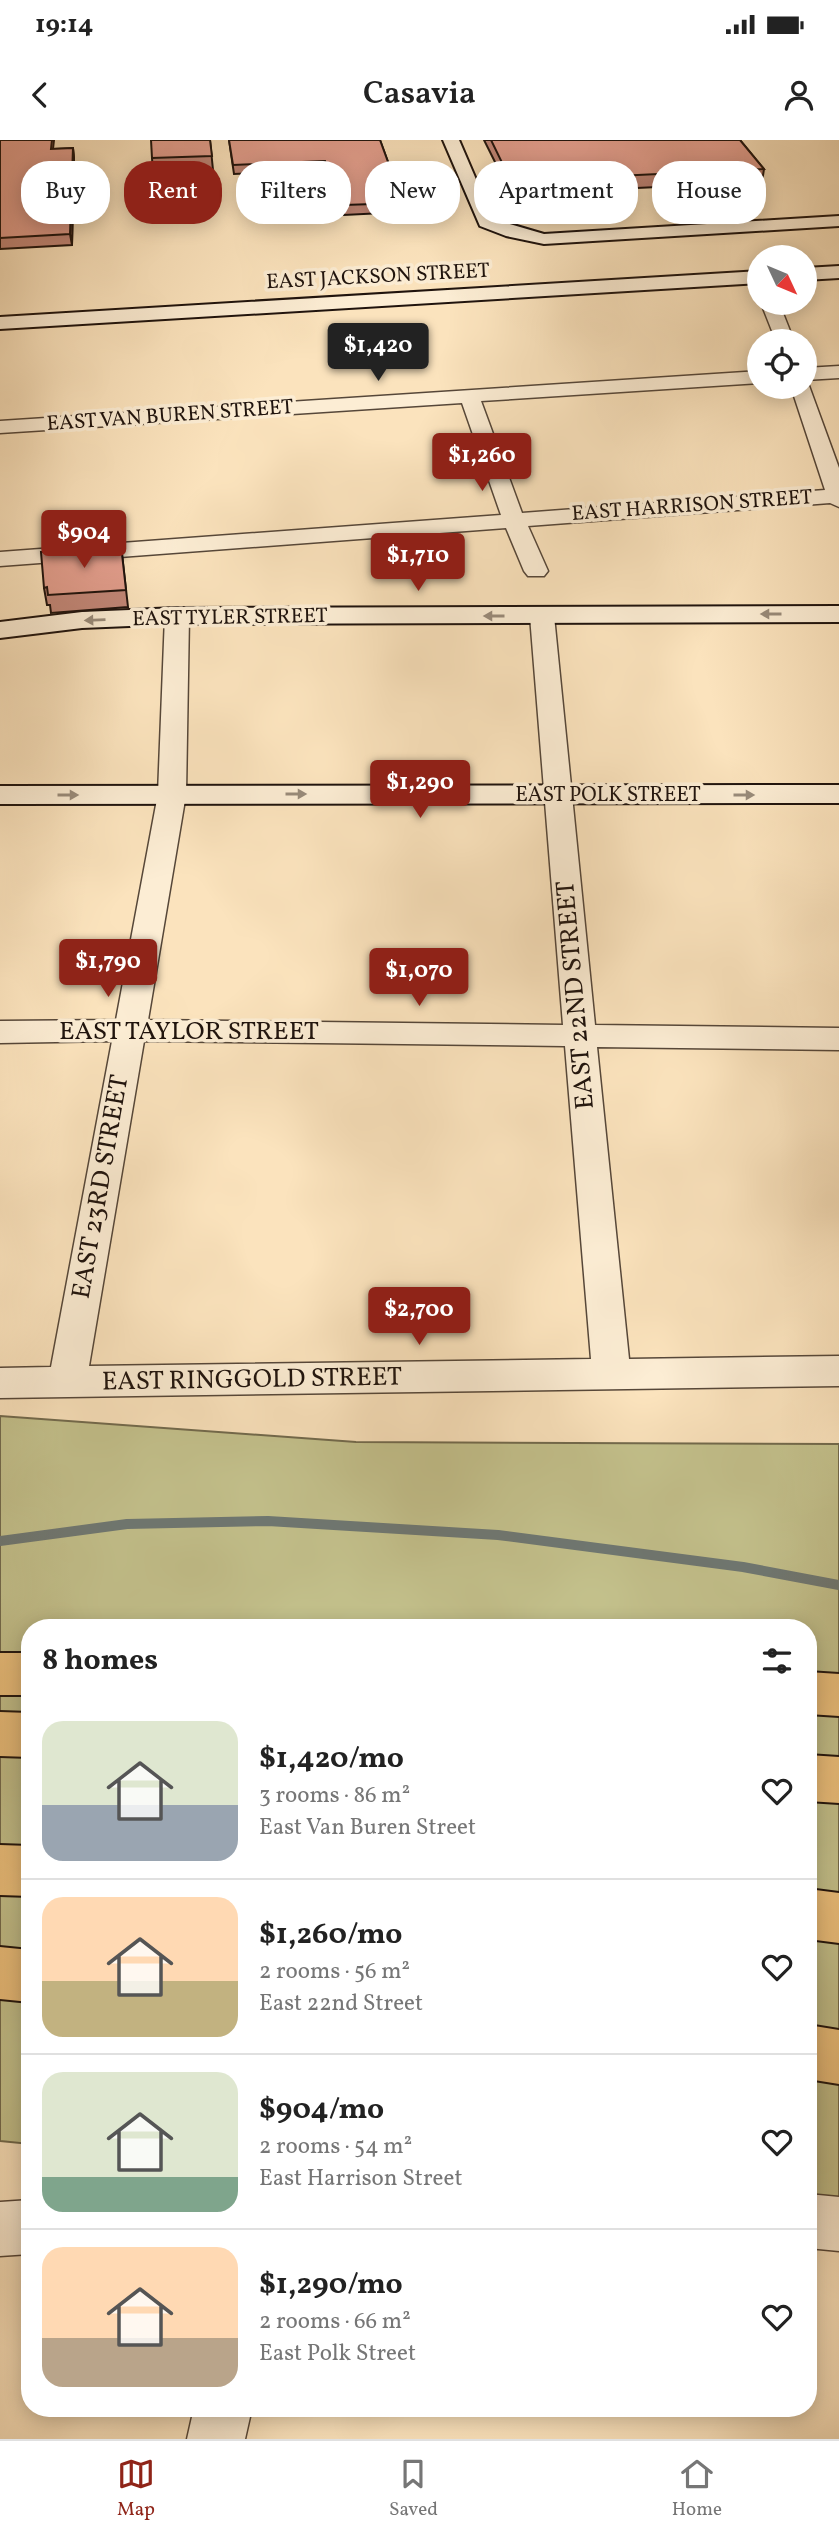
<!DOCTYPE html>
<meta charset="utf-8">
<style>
:root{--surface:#fff;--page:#f6f6f6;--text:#222;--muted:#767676;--line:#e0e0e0;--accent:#8f2418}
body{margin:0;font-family:Vollkorn,serif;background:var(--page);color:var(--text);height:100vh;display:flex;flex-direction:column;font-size:26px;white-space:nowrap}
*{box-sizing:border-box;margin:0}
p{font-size:23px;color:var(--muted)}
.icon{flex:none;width:38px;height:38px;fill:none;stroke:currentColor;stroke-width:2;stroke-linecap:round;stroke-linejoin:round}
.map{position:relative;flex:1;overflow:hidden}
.side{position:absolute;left:21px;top:1479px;width:796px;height:798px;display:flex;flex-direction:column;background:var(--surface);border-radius:28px;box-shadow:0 4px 18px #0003}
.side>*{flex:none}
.top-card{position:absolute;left:21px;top:21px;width:798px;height:63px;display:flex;gap:14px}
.needle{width:46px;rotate:134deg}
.buttons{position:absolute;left:747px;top:105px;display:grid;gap:14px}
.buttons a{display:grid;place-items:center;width:70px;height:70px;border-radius:50%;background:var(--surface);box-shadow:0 4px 18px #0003;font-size:35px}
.price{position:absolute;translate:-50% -60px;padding:0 16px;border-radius:7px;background:var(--accent);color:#fff;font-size:23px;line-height:46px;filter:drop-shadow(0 2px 4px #0008)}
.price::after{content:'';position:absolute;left:50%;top:42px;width:21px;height:16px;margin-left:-10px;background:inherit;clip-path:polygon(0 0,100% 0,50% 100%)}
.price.active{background:#222;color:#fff}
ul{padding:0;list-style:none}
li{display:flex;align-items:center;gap:21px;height:175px;padding:0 21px}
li+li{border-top:2px solid var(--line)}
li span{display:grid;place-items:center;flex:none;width:196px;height:140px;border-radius:21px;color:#555}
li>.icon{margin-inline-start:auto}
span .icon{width:84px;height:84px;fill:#fffc;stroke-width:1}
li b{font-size:30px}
h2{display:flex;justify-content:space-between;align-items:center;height:84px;padding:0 21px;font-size:30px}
.chip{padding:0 24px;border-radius:28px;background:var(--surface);box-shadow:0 4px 18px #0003;font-size:24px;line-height:63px}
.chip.active{background:var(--accent);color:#fff}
.status{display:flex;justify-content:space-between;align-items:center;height:49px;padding:0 35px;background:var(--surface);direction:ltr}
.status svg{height:19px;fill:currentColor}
header{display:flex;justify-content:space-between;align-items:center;height:91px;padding:0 21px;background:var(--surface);font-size:32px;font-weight:600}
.tab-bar{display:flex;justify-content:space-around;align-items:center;height:98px;border-top:2px solid var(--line);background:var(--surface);font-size:19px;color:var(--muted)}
.tab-bar a{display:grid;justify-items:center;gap:4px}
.tab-bar .active{color:var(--accent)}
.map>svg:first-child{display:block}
.green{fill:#c4c28d;stroke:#726a4d;stroke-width:2}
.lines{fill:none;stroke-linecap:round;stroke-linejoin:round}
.stream{stroke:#6e7874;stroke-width:10}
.street-casing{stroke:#564739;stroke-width:3}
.secondary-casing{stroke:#1f130d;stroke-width:4}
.highway-casing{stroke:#1f130d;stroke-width:4}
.street{fill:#fcedd4;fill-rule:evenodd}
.secondary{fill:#fcedd4;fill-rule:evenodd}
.highway{fill:#eec27e;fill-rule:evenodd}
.wall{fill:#c28778;stroke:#1f130d;stroke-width:2}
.shaded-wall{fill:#9e6e62;stroke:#1f130d;stroke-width:2}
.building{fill:#e19d8c;stroke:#1f130d;stroke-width:2}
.oneway{fill:#998b7a}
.labels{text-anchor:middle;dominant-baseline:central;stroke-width:7;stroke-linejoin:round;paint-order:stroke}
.far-street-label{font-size:21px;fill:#1f130d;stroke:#fcedd4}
.street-label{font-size:26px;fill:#1f130d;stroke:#fcedd4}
</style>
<div class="status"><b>19:14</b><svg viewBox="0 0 49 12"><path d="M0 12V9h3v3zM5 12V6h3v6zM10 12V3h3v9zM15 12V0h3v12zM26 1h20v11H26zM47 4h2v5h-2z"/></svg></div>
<header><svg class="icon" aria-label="back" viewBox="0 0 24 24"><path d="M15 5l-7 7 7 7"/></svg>Casavia<svg class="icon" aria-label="person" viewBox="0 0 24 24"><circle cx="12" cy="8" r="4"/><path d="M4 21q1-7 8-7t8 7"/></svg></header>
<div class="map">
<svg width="839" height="2299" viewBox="0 0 839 2299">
<rect width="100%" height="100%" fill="#fbe3bd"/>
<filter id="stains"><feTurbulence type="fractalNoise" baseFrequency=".00286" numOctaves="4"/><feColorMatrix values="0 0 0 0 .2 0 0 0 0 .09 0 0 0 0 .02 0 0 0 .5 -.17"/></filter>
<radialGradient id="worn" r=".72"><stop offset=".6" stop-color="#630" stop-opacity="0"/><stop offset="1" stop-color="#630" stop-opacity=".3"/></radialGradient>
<path class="green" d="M 0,1276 L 356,1302 L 839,1304 L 839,2071 L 809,2068 L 808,1488 L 30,1488 L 30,2004 L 0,2001 Z"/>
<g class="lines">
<path class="stream" d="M 0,1401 L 127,1384 L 268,1381 L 498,1395 L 743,1427 L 839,1445"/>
<defs>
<path id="street" d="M 761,163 L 779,163 L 794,201 L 776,201 Z
M 839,226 L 839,238 L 805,240 L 805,228 Z
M 760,231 L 760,243 L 481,261 L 522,373 L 825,350 L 791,247 L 805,247 L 805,242 L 808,243 L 839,328 L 839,367 L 830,363 L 528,386 L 548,431 L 544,436 L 528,436 L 524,431 L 506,388 L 0,426 L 0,412 L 501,375 L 462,263 L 0,293 L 0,281 Z
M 177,469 L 186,471 L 189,476 L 186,654 L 148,880 L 563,885 L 530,476 L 533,471 L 542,469 L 551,471 L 554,476 L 595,885 L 839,888 L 839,910 L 597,907 L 629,1219 L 839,1216 L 839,1246 L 0,1258 L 0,1228 L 51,1227 L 112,901 L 0,903 L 0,881 L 116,880 L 158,654 L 165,476 L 168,471 ZM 144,901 L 565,906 L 591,1219 L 89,1226 Z
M 808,2054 L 839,2057 L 839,2111 L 808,2108 Z
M 30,2060 L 30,2114 L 0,2116 L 0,2062 Z
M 194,2268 L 252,2268 L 245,2299 L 187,2299 Z"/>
<path id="secondary" d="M 443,0 L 459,0 L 493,79 L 544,94 L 839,76 L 839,86 L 544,104 L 506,96 L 480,86 Z
M 839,126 L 839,138 L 805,140 L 805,128 Z
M 760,131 L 760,143 L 0,189 L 0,177 Z
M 839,466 L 839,482 L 177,484 L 82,488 L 0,498 L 0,482 L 82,472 L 177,468 Z
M 839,645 L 839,663 L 0,664 L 0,646 Z"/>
<path id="highway" d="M 0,1513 L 30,1513 L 30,1555 L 0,1555 Z
M 808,1532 L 839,1534 L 839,1576 L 808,1574 Z
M 0,1572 L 30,1573 L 30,1617 L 0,1616 Z
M 808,1615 L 839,1617 L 839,1663 L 808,1661 Z
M 0,1705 L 30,1706 L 30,1756 L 0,1755 Z
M 808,1749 L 839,1753 L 839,1803 L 808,1799 Z
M 0,1807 L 30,1810 L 30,1862 L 0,1859 Z
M 808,1885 L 839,1890 L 839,1944 L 808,1939 Z"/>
</defs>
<use href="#street" class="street-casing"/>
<use href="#secondary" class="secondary-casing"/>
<use href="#highway" class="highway-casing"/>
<use href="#street" class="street"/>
<use href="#secondary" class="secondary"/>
<use href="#highway" class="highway"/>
</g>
<path class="wall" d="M 0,0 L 54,0 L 53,9 L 73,8 L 74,18 L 72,105 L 0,109 Z
M 210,0 L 213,30 L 153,33 L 152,18 Z
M 229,0 L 380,0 L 403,63 L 403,72 L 344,75 L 337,50 L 331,50 L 325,30 L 234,34 Z
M 484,0 L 740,0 L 764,29 L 762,42 L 511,54 Z
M 121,405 L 128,467 L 51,473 L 50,465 L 47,465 L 44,448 Z"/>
<path class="shaded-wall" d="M 73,8 L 74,18 L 72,105 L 70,94 Z"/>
<path class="building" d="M 0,0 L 52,0 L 51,9 L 73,8 L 70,94 L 0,98 Z
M 151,0 L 210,0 L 212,16 L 152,18 Z
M 229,0 L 380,0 L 403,63 L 344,65 L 336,40 L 330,40 L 325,21 L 233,25 Z
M 491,0 L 740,0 L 764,29 L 511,41 Z
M 121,405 L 126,450 L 48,455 L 47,447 L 44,448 L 41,412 Z"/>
<defs><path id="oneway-solid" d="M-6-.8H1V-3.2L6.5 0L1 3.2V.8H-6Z" transform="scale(1.75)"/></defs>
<g class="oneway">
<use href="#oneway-solid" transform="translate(771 474) rotate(180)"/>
<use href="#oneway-solid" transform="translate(494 476) rotate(180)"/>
<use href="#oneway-solid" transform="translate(95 480) rotate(178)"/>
<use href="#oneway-solid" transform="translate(296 654)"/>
<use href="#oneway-solid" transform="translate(68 655)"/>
<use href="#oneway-solid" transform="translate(744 655)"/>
</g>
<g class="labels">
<g class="far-street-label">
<text transform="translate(378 137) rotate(-3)">EAST JACKSON STREET</text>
<text transform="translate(170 276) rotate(-4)">EAST VAN BUREN STREET</text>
<text transform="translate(692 366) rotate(-4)">EAST HARRISON STREET</text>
<text transform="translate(230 478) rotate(-1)">EAST TYLER STREET</text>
<text x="608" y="655">EAST POLK STREET</text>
</g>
<g class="street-label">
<text transform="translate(576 855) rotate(-95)">EAST 22ND STREET</text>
<text x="189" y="892">EAST TAYLOR STREET</text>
<text transform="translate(101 1047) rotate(-80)">EAST 23RD STREET</text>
<text transform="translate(252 1240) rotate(-1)">EAST RINGGOLD STREET</text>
</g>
</g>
<rect width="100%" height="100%" filter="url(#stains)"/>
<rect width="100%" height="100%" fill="url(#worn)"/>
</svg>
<div class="buttons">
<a><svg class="needle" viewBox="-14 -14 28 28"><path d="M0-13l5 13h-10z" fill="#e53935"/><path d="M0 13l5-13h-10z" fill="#767676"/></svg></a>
<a><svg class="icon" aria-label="locate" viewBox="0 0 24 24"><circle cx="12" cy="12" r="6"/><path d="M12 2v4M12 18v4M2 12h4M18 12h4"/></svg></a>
</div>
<b class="price active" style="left:378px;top:243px">$1,420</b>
<b class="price" style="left:482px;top:353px">$1,260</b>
<b class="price" style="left:84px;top:430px">$904</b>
<b class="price" style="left:418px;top:453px">$1,710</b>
<b class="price" style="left:420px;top:680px">$1,290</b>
<b class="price" style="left:108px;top:859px">$1,790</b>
<b class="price" style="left:419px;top:868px">$1,070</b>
<b class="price" style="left:419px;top:1207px">$2,700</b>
<div class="top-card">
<a class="chip">Buy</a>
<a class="chip active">Rent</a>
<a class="chip">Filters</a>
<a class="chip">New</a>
<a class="chip">Apartment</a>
<a class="chip">House</a>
</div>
<section class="side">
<h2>8 homes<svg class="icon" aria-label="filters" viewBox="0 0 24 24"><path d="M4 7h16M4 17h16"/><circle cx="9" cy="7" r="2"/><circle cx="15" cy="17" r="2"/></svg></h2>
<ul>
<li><span style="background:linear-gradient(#dfe7d0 60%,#9aa5b1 0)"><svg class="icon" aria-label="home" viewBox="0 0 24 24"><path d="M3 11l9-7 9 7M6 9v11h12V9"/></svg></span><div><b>$1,420/mo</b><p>3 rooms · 86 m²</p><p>East Van Buren Street</p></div><svg class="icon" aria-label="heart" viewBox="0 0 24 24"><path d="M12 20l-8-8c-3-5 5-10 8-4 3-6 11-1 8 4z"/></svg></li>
<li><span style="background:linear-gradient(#ffd9b3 60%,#c2b280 0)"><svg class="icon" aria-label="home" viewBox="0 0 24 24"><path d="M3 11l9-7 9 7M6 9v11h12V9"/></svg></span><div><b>$1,260/mo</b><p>2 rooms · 56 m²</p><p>East 22nd Street</p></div><svg class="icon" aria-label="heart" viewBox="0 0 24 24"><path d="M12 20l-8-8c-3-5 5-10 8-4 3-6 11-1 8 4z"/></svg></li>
<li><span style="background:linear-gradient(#dfe7d0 75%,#7fa58c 0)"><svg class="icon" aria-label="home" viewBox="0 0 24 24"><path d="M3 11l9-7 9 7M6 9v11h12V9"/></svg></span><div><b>$904/mo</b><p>2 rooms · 54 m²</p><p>East Harrison Street</p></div><svg class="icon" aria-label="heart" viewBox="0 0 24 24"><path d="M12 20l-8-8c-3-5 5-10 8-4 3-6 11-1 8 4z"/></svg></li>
<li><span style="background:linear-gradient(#ffd9b3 65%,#b9a48a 0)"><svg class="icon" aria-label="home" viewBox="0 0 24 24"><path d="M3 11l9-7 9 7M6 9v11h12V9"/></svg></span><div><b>$1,290/mo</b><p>2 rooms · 66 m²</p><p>East Polk Street</p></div><svg class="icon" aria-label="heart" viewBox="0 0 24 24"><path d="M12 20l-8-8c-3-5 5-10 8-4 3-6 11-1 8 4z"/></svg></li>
</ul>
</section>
</div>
<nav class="tab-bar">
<a class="active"><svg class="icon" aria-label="map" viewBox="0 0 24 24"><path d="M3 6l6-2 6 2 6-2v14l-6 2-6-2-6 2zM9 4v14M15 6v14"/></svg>Map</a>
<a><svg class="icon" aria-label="saved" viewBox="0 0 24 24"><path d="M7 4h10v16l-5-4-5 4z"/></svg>Saved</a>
<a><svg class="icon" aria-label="home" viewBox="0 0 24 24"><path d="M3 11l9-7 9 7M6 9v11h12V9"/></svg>Home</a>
</nav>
